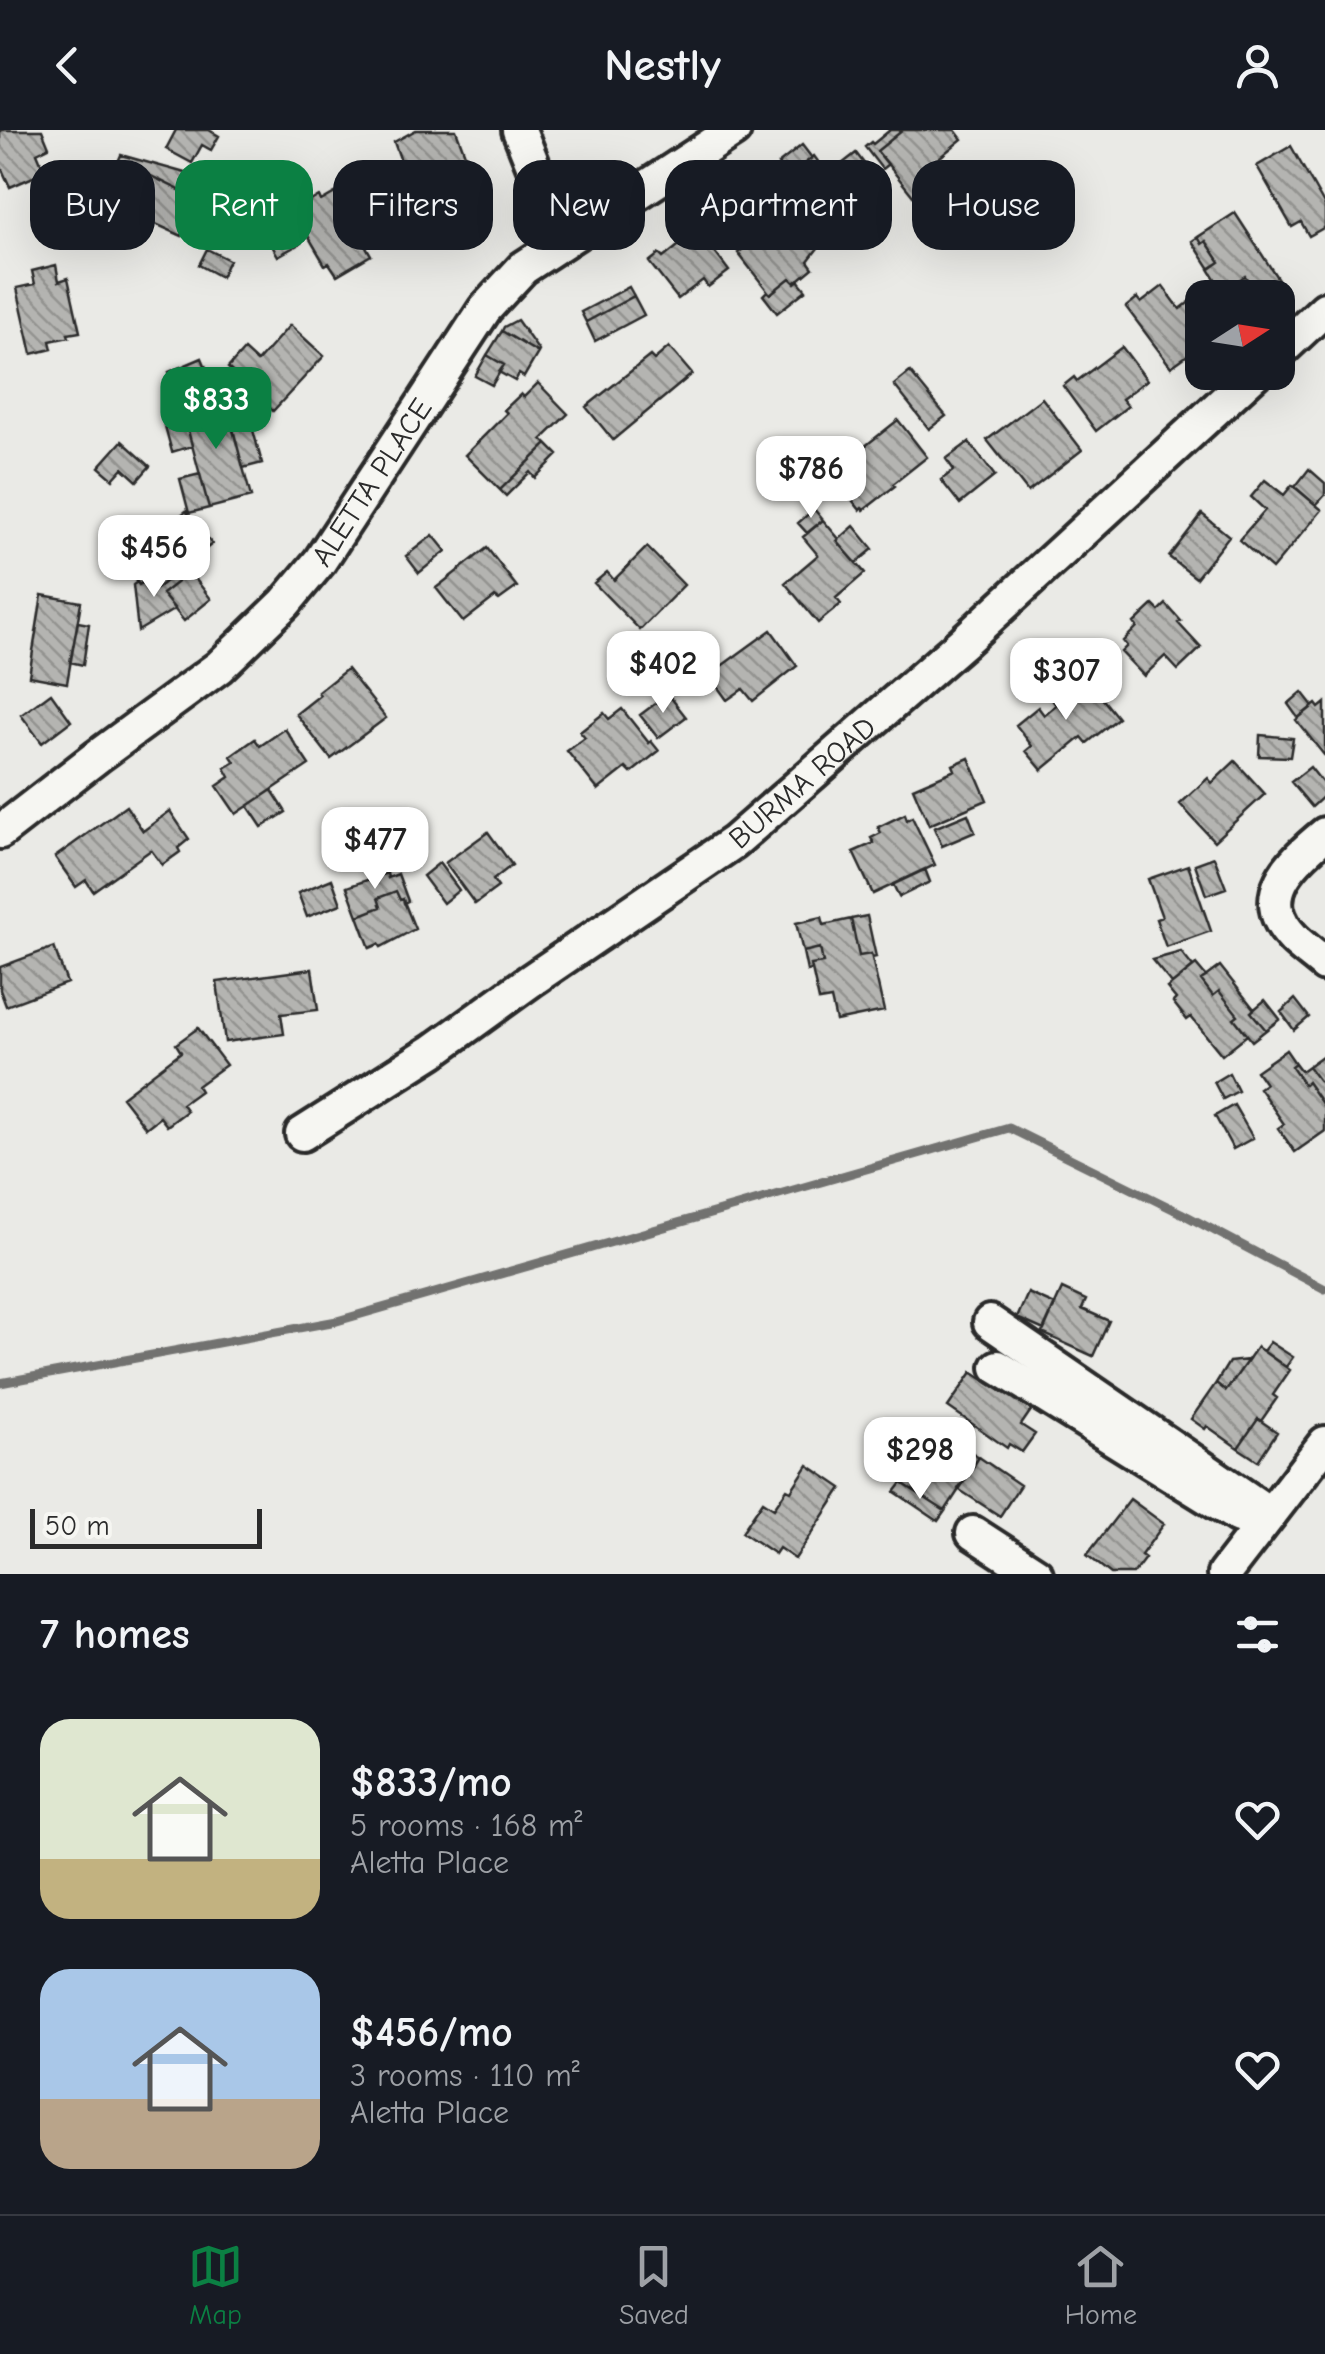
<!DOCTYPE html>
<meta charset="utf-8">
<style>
:root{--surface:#171b24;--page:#20242c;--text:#f1f3f6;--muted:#9ea1a6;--line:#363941;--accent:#0b8043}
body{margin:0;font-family:"Comic Neue",sans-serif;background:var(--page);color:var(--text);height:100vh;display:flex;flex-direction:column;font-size:38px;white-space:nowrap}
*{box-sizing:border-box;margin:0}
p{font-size:32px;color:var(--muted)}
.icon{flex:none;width:55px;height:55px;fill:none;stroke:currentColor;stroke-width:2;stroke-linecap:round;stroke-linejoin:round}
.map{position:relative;height:1444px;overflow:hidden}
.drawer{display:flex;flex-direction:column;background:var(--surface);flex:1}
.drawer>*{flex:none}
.guide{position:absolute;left:30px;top:30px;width:1265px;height:90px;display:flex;gap:20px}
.needle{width:65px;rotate:78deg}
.tools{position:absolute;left:1185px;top:150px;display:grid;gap:20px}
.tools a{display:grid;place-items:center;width:110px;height:110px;border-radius:20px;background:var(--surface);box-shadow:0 10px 40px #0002;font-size:50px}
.scale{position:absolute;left:30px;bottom:25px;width:232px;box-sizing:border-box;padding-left:10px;border:5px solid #2b2b2b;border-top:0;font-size:28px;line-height:35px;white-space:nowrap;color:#2b2b2b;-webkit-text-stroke:8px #f6f6f2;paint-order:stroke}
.price{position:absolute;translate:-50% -85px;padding:0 22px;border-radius:20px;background:#fff;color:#222;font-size:32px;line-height:65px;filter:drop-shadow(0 2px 5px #0008)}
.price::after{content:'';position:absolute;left:50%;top:60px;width:30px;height:22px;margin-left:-15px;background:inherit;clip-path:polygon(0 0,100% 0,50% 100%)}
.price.on{background:var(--accent);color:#fff}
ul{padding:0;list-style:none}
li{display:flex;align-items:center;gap:30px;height:250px;padding:0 40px}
li span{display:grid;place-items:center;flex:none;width:280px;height:200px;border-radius:30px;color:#555}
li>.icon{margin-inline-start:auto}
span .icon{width:120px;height:120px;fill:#fffc;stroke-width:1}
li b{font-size:42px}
h2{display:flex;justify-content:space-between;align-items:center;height:120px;padding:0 40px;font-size:42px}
.chip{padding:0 35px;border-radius:30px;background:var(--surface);box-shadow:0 10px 40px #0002;font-size:35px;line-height:90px}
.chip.on{background:var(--accent);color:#fff}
header{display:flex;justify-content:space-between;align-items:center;height:130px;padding:0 40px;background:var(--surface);font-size:45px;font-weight:800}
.tabs{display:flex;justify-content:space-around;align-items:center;height:140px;border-top:2px solid var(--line);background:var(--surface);font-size:28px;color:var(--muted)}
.tabs a{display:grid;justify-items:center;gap:5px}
.tabs .on{color:var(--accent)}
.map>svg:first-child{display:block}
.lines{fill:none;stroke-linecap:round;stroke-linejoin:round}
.stream{stroke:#727270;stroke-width:9}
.building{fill:url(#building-back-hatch);stroke:#2b2b2b;stroke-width:2.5}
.street-casing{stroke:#2b2b2b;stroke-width:40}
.street{stroke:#f6f6f2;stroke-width:32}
.labels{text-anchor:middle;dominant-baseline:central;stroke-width:8;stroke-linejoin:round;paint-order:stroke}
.street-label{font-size:30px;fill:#2b2b2b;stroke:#f6f6f2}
</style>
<header><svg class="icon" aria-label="back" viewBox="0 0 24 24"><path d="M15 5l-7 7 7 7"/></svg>Nestly<svg class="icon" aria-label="person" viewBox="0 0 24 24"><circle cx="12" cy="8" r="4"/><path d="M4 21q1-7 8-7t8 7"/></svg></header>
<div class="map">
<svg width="1325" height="1444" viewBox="0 0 1325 1444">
<defs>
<pattern id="building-back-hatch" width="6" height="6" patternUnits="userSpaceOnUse" patternTransform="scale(2.5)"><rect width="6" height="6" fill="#b4b4b1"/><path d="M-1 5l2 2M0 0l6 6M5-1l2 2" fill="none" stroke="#939390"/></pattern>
</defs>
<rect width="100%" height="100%" fill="#eaeae6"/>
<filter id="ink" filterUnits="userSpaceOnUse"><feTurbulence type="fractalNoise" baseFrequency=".01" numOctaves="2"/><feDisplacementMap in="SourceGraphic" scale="20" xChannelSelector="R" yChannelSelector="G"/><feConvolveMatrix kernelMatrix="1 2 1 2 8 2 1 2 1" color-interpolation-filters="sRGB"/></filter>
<g filter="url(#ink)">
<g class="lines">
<path class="stream" d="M 0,1253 L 337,1191 L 1009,998 L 1181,1083 L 1325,1159"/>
</g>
<path class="building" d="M 0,0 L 42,0 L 49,17 L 37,23 L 45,42 L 10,57 L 0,35 Z
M 176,0 L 209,0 L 219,6 L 211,20 L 202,15 L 192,33 L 166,19 Z
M 416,0 L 456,0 L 478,59 L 419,81 L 394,12 Z
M 890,0 L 903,0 L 877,21 L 888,34 L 882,39 L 865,17 L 871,12 L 873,14 Z
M 903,0 L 955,0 L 962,9 L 928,37 L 937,47 L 913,66 L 877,21 Z
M 802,15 L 812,28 L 788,47 L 778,34 Z
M 1291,16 L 1325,76 L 1325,97 L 1309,106 L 1301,92 L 1292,97 L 1257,36 Z
M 856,23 L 882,57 L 854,79 L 850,73 L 819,97 L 783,50 L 814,26 L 825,41 L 829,37 L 833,41 Z
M 121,25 L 214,51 L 206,73 L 143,42 L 139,51 L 115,39 Z
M 115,39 L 139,51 L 143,42 L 219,80 L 203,111 L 184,101 L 182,106 L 129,82 L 134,71 L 106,57 Z
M 335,63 L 371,125 L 337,145 L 329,133 L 325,135 L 307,104 L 299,109 L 301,113 L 278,126 L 263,100 L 319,66 L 321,71 Z
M 724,64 L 734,72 L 717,91 L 707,82 Z
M 736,70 L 751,84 L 729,108 L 713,94 Z
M 1235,83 L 1278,149 L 1256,163 L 1245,146 L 1239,150 L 1248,168 L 1227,168 L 1209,139 L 1220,132 L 1206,111 L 1202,114 L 1198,107 Z
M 777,86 L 818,118 L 808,131 L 813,138 L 795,153 L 790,148 L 770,164 L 738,123 L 770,98 Z
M 698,100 L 729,141 L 708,157 L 703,150 L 678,169 L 649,132 L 659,124 L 663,128 Z
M 1198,107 L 1202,114 L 1206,111 L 1220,132 L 1210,139 L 1192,111 Z
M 207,119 L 229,130 L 221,147 L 199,135 Z
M 56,135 L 59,151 L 68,148 L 80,202 L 68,204 L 69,207 L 50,211 L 52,219 L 32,224 L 17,158 L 35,154 L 32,141 Z
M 790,148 L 795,153 L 798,150 L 806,160 L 777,183 L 763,165 L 767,161 L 770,164 Z
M 1163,156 L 1180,179 L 1191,171 L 1202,186 L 1202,201 L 1190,210 L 1196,219 L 1171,237 L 1126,177 L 1137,168 L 1141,173 Z
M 629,157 L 634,166 L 586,192 L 581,182 Z
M 634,166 L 644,185 L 595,211 L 586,192 Z
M 517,190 L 539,221 L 538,223 L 502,201 L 504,197 Z
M 290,195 L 324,226 L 273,281 L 228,238 L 244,220 L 257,232 Z
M 502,201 L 538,223 L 524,247 L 519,244 L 515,251 L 499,242 L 504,235 L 487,225 Z
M 669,217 L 692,244 L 613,310 L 586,277 L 650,226 L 654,230 Z
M 1122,217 L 1147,250 L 1122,269 L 1128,276 L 1096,301 L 1063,256 L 1074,247 L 1077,251 Z
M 487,225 L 504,235 L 492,255 L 475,246 Z
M 202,228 L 215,259 L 181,273 L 169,242 Z
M 910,242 L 946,286 L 929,299 L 894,255 Z
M 538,253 L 568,284 L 542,309 L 547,314 L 500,360 L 465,325 L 507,283 L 504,280 L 521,264 L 524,267 Z
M 224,267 L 251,367 L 209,378 L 182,278 Z
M 1042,268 L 1082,320 L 1028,362 L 987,310 Z
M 248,282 L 262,333 L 243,338 L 230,287 Z
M 184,284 L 192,316 L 172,322 L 163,289 Z
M 898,290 L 927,327 L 893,354 L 895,356 L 864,380 L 862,378 L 860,380 L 831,343 Z
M 122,311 L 150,336 L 137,351 L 123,338 L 113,349 L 99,337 Z
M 969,312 L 995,346 L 960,374 L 941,350 L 954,340 L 946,329 Z
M 547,314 L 558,325 L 535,348 L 530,342 L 506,366 L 500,360 Z
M 1309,339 L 1325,353 L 1325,365 L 1316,375 L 1295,357 Z
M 200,344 L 209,378 L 189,383 L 180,349 Z
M 1265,350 L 1284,365 L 1292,355 L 1322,380 L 1272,439 L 1239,410 L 1265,380 L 1251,367 Z
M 814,379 L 823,390 L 807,403 L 798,393 Z
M 186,381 L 212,414 L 156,459 L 148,448 L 139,455 L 122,433 Z
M 1202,384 L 1229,406 L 1196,448 L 1169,427 Z
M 823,390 L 839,409 L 837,411 L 865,443 L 836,468 L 841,474 L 818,493 L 785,453 L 818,425 L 803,407 Z
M 854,396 L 873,419 L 856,433 L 837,411 Z
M 433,405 L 446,421 L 419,443 L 406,426 Z
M 647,417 L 684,455 L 640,500 L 594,453 L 607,442 L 614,450 Z
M 487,418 L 517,457 L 499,470 L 495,467 L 463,492 L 436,458 Z
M 185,436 L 190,442 L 162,464 L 175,479 L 138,501 L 133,455 L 137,452 L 139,455 L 148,448 L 156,459 Z
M 190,442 L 211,469 L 184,491 L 162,464 Z
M 42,465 L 81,472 L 67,553 L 29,546 Z
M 1166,474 L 1181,491 L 1178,493 L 1201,518 L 1178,540 L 1165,526 L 1144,546 L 1121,522 L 1127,516 L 1123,511 L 1137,497 L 1134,493 L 1153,475 L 1159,481 Z
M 78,492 L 89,494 L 83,535 L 70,532 Z
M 771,500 L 797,536 L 753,571 L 743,559 L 727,570 L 709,545 Z
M 347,539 L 386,588 L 331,629 L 296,584 L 320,565 L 318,562 Z
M 1084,546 L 1118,588 L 1087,613 L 1082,607 L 1042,640 L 1026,621 L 1032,616 L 1016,595 L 1038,577 L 1044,585 L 1056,575 L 1053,571 Z
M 1302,562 L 1313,576 L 1298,588 L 1288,574 Z
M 51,563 L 71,591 L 42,613 L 21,585 Z
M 668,564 L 686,587 L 658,608 L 640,585 Z
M 1325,573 L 1325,624 L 1324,625 L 1296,590 L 1316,574 L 1319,578 Z
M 622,579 L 649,613 L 651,611 L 659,621 L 631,643 L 626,638 L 598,660 L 567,621 L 585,608 L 580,602 L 604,583 L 609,589 Z
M 285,599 L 309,635 L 236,684 L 217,656 L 230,647 L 225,638 L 235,632 L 231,626 L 255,609 L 260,616 Z
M 1260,605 L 1293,608 L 1290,627 L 1259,626 Z
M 969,628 L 987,670 L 929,695 L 913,658 L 955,640 L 953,635 Z
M 1235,631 L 1265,664 L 1214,711 L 1180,674 L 1208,648 L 1212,653 Z
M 1310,637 L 1325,656 L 1325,665 L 1312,677 L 1291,652 Z
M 272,660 L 286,682 L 262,697 L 248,676 Z
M 126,676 L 143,701 L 170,681 L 189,709 L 178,718 L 180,722 L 162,735 L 151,720 L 93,761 L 86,750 L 76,757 L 55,727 Z
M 905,684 L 907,690 L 912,687 L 935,735 L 873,764 L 853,722 L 874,713 L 871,708 L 881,703 L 878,697 Z
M 968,684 L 975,702 L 942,716 L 934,698 Z
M 488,702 L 512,735 L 493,750 L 498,757 L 475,774 L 445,733 Z
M 1214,727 L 1226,758 L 1206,765 L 1195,734 Z
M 439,733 L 459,760 L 443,773 L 423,746 Z
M 1188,735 L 1211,801 L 1166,817 L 1156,789 L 1162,787 L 1148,749 Z
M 925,739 L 930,752 L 899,767 L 893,754 Z
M 387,743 L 388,748 L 398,744 L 408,771 L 404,773 L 403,769 L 400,770 L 396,761 L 378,768 L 381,777 L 358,786 L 347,757 Z
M 332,749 L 341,774 L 307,787 L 298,763 Z
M 396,761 L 400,770 L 403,769 L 415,799 L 381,817 L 379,814 L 370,818 L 358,786 L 381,777 L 378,768 Z
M 867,786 L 876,827 L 872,828 L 871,824 L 859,826 L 851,789 Z
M 822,787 L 824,795 L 851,789 L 859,826 L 871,824 L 884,881 L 836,891 L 831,869 L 819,871 L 811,835 L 823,833 L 820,818 L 803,822 L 796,793 Z
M 54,817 L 67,853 L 6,876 L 0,860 L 0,837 Z
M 820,818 L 823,833 L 811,835 L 812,840 L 807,841 L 803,822 Z
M 1181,822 L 1193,837 L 1172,854 L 1152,830 Z
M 1196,835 L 1206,847 L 1201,850 L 1213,866 L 1219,861 L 1238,885 L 1234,888 L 1247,905 L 1222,925 L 1191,887 L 1187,890 L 1173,872 L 1176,869 L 1167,858 Z
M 1220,836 L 1254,879 L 1251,882 L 1266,900 L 1252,911 L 1234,888 L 1238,885 L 1219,861 L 1213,866 L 1201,850 Z
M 312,839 L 318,880 L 281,884 L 284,904 L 225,912 L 217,852 Z
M 1295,869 L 1309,887 L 1294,900 L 1281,882 Z
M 1265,870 L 1280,889 L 1266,900 L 1251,882 Z
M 198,898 L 226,935 L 197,956 L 200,961 L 182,974 L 187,981 L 167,996 L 160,987 L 146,998 L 122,967 L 181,922 L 176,914 Z
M 1286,920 L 1295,933 L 1291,936 L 1304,955 L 1307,952 L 1325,978 L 1325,1001 L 1295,1022 L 1278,998 L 1284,994 L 1259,958 L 1265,954 L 1256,941 Z
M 1325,924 L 1325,952 L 1322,955 L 1308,936 Z
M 1295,933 L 1301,941 L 1308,936 L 1322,955 L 1325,952 L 1325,969 L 1321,972 L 1307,952 L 1304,955 L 1291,936 Z
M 1229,943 L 1238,961 L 1223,969 L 1214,952 Z
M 1234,975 L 1253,1008 L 1233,1019 L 1215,986 Z
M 1062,1159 L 1086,1170 L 1082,1179 L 1109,1191 L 1093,1226 L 1042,1203 Z
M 1028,1163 L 1055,1175 L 1044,1200 L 1017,1188 Z
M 1270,1212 L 1293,1227 L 1286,1237 L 1263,1221 Z
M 1257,1217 L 1290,1240 L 1273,1265 L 1277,1268 L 1261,1291 L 1258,1289 L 1238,1318 L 1207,1296 L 1205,1299 L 1191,1289 L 1216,1253 L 1226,1261 Z
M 1248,1230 L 1226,1261 L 1216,1253 L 1229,1232 Z
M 972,1242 L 1004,1263 L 1007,1257 L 1034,1276 L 1021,1295 L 1035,1304 L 1022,1322 L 1009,1314 L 1007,1318 L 948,1277 Z
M 1258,1289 L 1277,1302 L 1258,1331 L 1238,1318 Z
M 947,1307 L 979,1327 L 969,1344 L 937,1323 Z
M 926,1316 L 969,1344 L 945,1381 L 902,1353 Z
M 979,1327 L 1020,1355 L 1000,1386 L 958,1359 Z
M 808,1335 L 842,1358 L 795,1429 L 779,1418 L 775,1424 L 742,1402 L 763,1371 L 774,1378 L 787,1359 L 791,1361 Z
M 902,1353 L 945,1381 L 938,1391 L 895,1362 Z
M 1130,1369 L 1164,1394 L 1141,1425 L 1145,1428 L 1133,1444 L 1111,1444 L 1087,1425 Z"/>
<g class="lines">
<defs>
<g id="street">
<path d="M 519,0 L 541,55 L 566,109"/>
<path d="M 1278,223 L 1325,179"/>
<path id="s1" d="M 0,702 L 98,626 L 219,537 L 285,473 L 320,431 L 485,179 L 523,138 L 734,0"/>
<path d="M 1325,704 C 1291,732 1253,767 1294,809 C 1303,818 1315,826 1325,835"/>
<path id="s2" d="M 302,1004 L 433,921 L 530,851 L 734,712 L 963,512 L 1256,242"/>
<path d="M 990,1192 L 1270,1384"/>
<path d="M 998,1237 L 1238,1386"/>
<path d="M 973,1403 L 1036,1444"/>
<path d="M 1224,1444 L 1325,1313"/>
</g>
</defs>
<use href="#street" class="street-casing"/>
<use href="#street" class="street"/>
</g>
</g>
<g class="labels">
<g class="street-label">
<text stroke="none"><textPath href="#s1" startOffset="515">ALETTA PLACE</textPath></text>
<text stroke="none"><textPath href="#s2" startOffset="612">BURMA ROAD</textPath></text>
</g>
</g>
</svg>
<div class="tools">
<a><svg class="needle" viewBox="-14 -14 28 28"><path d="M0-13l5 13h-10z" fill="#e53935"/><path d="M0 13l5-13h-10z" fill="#9ea1a6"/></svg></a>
</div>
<div class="scale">50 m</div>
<b class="price on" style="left:216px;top:322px">$833</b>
<b class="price" style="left:811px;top:391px">$786</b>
<b class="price" style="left:154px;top:470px">$456</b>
<b class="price" style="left:663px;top:586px">$402</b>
<b class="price" style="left:1066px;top:593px">$307</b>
<b class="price" style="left:375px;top:762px">$477</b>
<b class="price" style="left:920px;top:1372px">$298</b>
<div class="guide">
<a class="chip">Buy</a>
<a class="chip on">Rent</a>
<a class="chip">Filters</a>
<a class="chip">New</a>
<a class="chip">Apartment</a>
<a class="chip">House</a>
</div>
</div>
<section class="drawer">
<h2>7 homes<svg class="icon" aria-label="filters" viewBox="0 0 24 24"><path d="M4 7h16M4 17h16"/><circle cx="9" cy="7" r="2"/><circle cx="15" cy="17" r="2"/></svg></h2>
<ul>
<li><span style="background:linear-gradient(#dfe7d0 70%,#c2b280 0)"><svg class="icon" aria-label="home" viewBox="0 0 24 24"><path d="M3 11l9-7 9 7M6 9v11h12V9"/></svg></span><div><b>$833/mo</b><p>5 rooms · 168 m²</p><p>Aletta Place</p></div><svg class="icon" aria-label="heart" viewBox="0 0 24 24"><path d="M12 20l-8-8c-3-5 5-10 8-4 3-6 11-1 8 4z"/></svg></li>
<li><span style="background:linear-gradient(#a9c7e8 65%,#b9a48a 0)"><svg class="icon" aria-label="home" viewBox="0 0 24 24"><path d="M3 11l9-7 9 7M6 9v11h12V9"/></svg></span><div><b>$456/mo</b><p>3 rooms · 110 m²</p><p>Aletta Place</p></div><svg class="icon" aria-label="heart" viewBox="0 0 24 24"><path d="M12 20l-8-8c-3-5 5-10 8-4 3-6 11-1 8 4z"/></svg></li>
</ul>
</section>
<nav class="tabs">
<a class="on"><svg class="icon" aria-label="map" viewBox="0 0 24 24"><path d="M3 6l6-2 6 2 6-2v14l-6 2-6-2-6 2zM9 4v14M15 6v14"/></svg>Map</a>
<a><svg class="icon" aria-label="saved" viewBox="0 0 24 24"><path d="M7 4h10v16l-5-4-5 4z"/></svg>Saved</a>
<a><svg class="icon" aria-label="home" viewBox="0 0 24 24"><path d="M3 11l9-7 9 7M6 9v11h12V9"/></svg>Home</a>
</nav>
